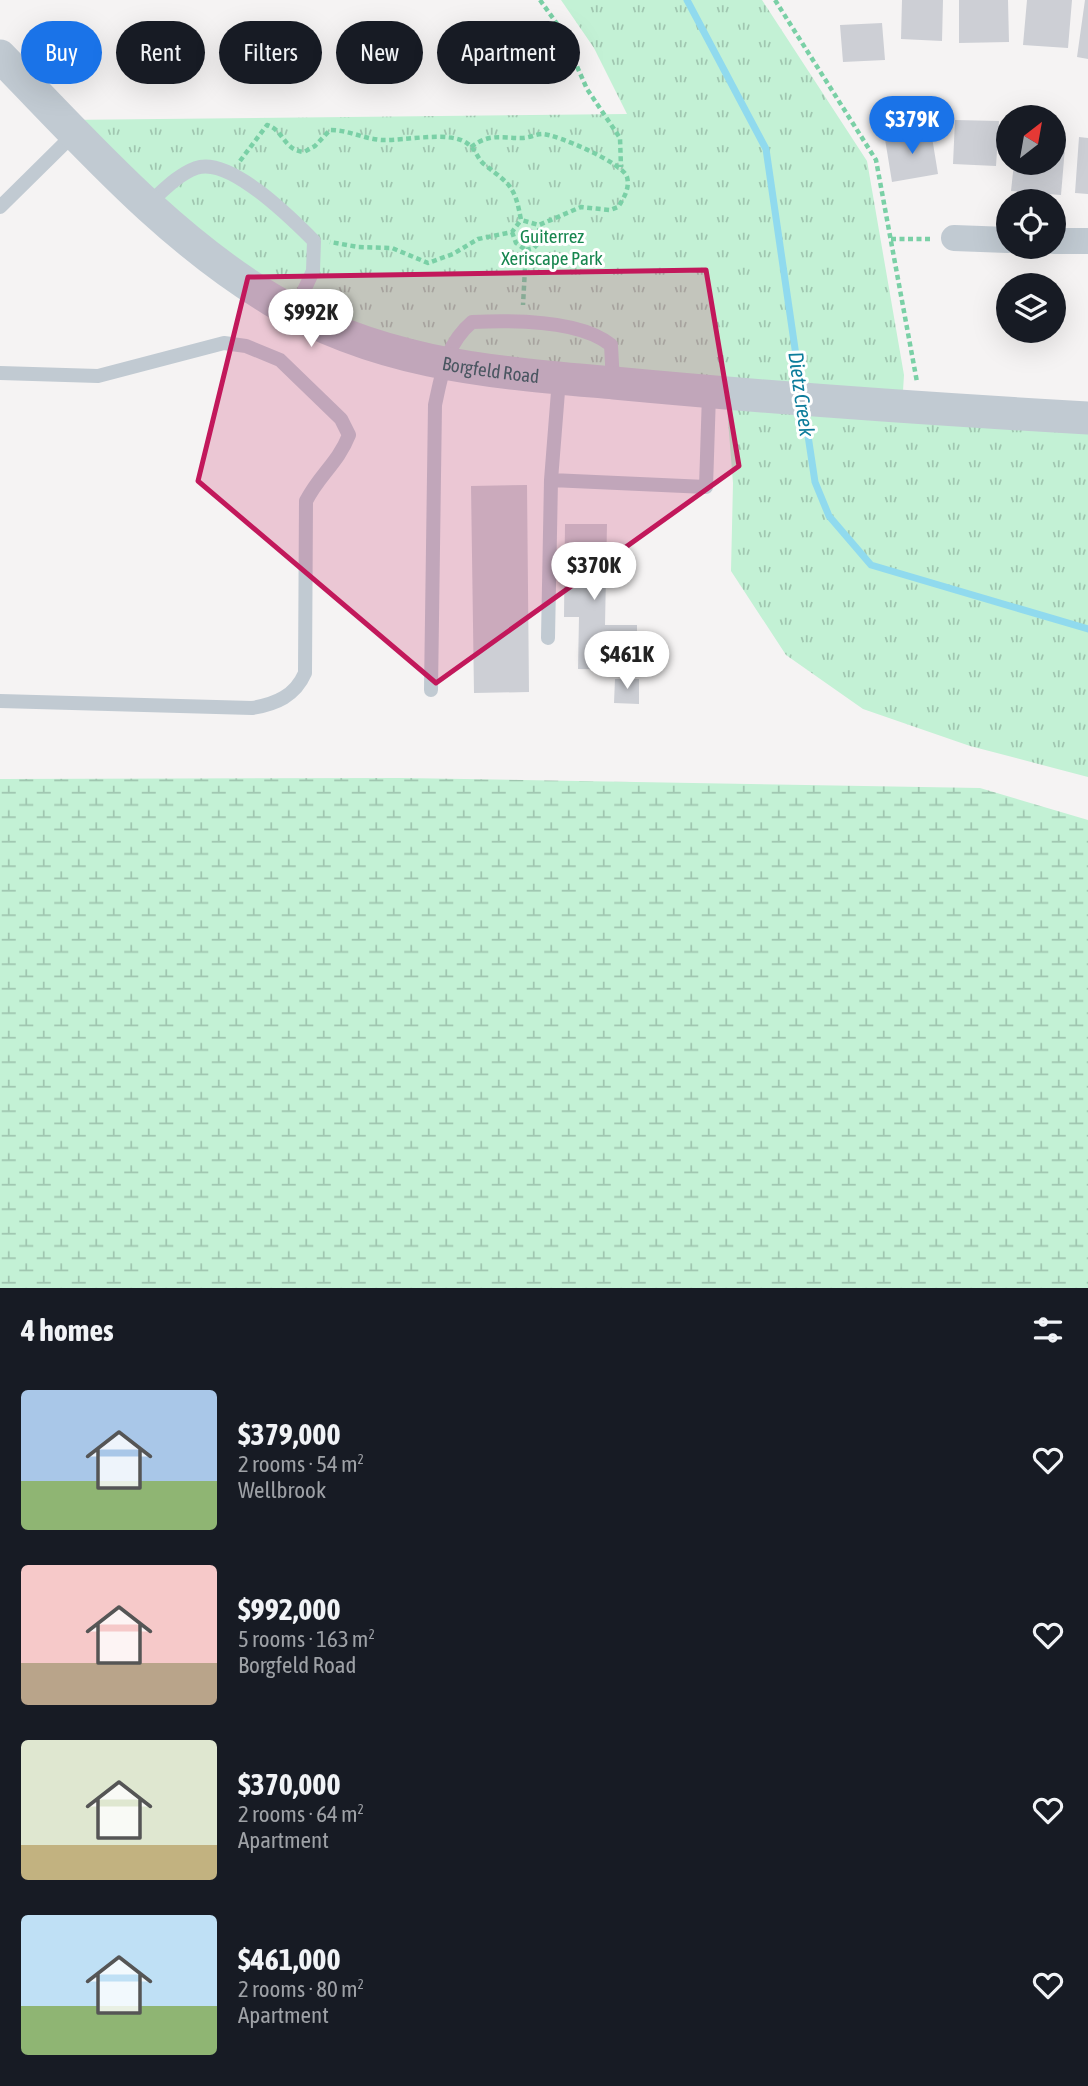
<!DOCTYPE html>
<meta charset="utf-8">
<style>
:root{--surface:#171b24;--page:#242831;--text:#f1f3f6;--muted:#9ea1a6;--accent:#1a73e8}
body{margin:0;font-family:"Asap Condensed",sans-serif;background:var(--page);color:var(--text);height:100vh;display:flex;flex-direction:column;font-size:26px;white-space:nowrap}
*{box-sizing:border-box;margin:0}
p{font-size:23px;color:var(--muted)}
.icon{flex:none;width:38px;height:38px;fill:none;stroke:currentColor;stroke-width:2;stroke-linecap:round;stroke-linejoin:round}
.map{position:relative;height:1288px;overflow:hidden}
.details{display:flex;flex-direction:column;background:var(--surface);flex:1}
.details>*{flex:none}
.top-card{position:absolute;left:21px;top:21px;width:700px;height:63px;display:flex;gap:14px}
.needle{width:46px;rotate:31deg}
.tools{position:absolute;left:996px;top:105px;display:grid;gap:14px}
.tools a{display:grid;place-items:center;width:70px;height:70px;border-radius:50%;background:var(--surface);box-shadow:0 7px 28px #0002;font-size:35px}
.price{position:absolute;translate:-50% -60px;padding:0 16px;border-radius:24px;background:#fff;color:#222;font-size:23px;line-height:46px;filter:drop-shadow(0 2px 4px #0008)}
.price::after{content:'';position:absolute;left:50%;top:42px;width:21px;height:16px;margin-left:-10px;background:inherit;clip-path:polygon(0 0,100% 0,50% 100%)}
.price.selected{background:var(--accent);color:#fff}
ul{padding:0;list-style:none}
li{display:flex;align-items:center;gap:21px;height:175px;padding:0 21px}
li span{display:grid;place-items:center;flex:none;width:196px;height:140px;border-radius:7px;color:#555}
li>.icon{margin-inline-start:auto}
span .icon{width:84px;height:84px;fill:#fffc;stroke-width:1}
li b{font-size:30px}
h2{display:flex;justify-content:space-between;align-items:center;height:84px;padding:0 21px;font-size:30px}
.pill{padding:0 24px;border-radius:32px;background:var(--surface);box-shadow:0 7px 28px #0002;font-size:24px;line-height:63px}
.pill.selected{background:var(--accent);color:#fff}
.map>svg:first-child{display:block}
.grass{fill:url(#grass-tufts)}
.wetland{fill:url(#wetland-marsh)}
.lines{fill:none;stroke-linecap:round;stroke-linejoin:round}
.stream{stroke:#90daee;stroke-width:7}
.building{fill:#cdcfd5}
.path{stroke:#7ad0a6;stroke-width:4.5;stroke-dasharray:5 3.5;stroke-linecap:butt}
.service{stroke:#c1cad2;stroke-width:14}
.minor{stroke:#c1cad2;stroke-width:26}
.tertiary{stroke:#c1cad2;stroke-width:33}
.marked{fill:#c2185b;fill-opacity:0.2;stroke:#c2185b;stroke-width:5;stroke-linejoin:round}
.labels{text-anchor:middle;dominant-baseline:central;stroke-width:6;stroke-linejoin:round;paint-order:stroke}
.park-label{font-size:19px;fill:#17864f;stroke:#fff}
.street-label{font-size:19px;fill:#4a5661;stroke:#fff}
.water-label{font-size:21px;font-style:italic;fill:#0c7c9b;stroke:#fff}
</style>
<div class="map">
<svg width="1088" height="1288" viewBox="0 0 1088 1288">
<defs>
<pattern id="grass-tufts" width="24" height="20" patternUnits="userSpaceOnUse" patternTransform="scale(1.75)"><rect width="24" height="20" fill="#c3f1d5"/><path d="M3 7l-1-3M5 7V3M7 7l1-3M15 17l-1-3M17 17v-4M19 17l1-3" fill="none" stroke="#a0c6b0"/></pattern>
<pattern id="wetland-marsh" width="20" height="14" patternUnits="userSpaceOnUse" patternTransform="scale(1.75)"><rect width="20" height="14" fill="#c3f1d5"/><path d="M1 5h8M5 5V1M11 12h8M15 12V8" fill="none" stroke="#a0c6b0"/></pattern>
</defs>
<rect width="100%" height="100%" fill="#f5f3f3"/>
<path class="grass" d="M 561,0 L 762,0 L 867,161 L 904,375 L 902,407 L 1088,418 L 1088,777 L 970,746 L 863,709 L 786,655 L 731,571 L 733,483 L 726,395 L 506,375 L 294,312 L 63,120 L 627,114 L 594,48 Z"/>
<path class="wetland" d="M 404,778 L 980,788 L 1088,820 L 1088,1288 L 0,1288 L 0,779 Z"/>
<g class="lines">
<path class="stream" d="M 687,0 L 766,149 L 801,390
M 804,409 L 815,482 L 829,516 L 871,565 L 1088,629"/>
</g>
<path class="building" d="M 902,0 L 943,0 L 942,41 L 901,39 Z
M 959,0 L 1008,0 L 1009,42 L 959,43 Z
M 1027,0 L 1072,0 L 1068,48 L 1023,45 Z
M 1085,0 L 1088,0 L 1088,59 L 1077,57 Z
M 882,23 L 885,60 L 843,62 L 840,25 Z
M 955,120 L 999,121 L 996,166 L 953,164 Z
M 931,131 L 938,174 L 892,182 L 885,139 Z
M 1054,135 L 1066,136 L 1061,195 L 1011,191 L 1014,163 L 1054,163 Z
M 1079,137 L 1088,138 L 1088,194 L 1075,193 Z
M520 236a8 8 0 1 1 16 0a8 8 0 1 1-16 0Z
M 527,485 L 529,692 L 474,693 L 471,486 Z
M 565,524 L 607,524 L 605,625 L 637,625 L 637,670 L 578,669 L 579,617 L 564,617 Z
M 615,679 L 639,679 L 639,704 L 614,703 Z"/>
<g class="lines">
<path class="path" d="M 540,0 L 560,28 L 587,89 L 620,138 L 621,167
M 775,0 L 876,160 L 917,382
M 471,147 C 490,133 501,138 522,138 C 529,138 536,134 543,134 C 558,135 623,163 627,177 C 630,188 624,198 618,207 L 610,210 L 581,207 L 539,225 L 521,220
M 240,161 L 267,125 C 284,130 283,150 304,152 L 315,146 L 330,130 C 349,130 364,139 382,140 C 405,141 451,130 468,144 C 476,149 477,159 485,165 C 511,185 515,187 521,220 L 512,232 L 478,239 L 453,254 L 428,263 L 392,248 L 358,247 L 330,242
M 512,232 L 516,243 L 526,250 L 523,305
M 891,239 L 932,239
M 526,250 L 534,248 L 540,241 L 539,225"/>
<path class="service" d="M 148,204 C 162,192 177,175 196,168 C 230,156 292,219 314,241 L 313,271 L 294,312
M 0,207 L 75,133
M 0,373 L 98,376 L 224,343 L 246,346 L 280,360 L 341,419 L 349,435 C 338,463 319,475 306,501 L 305,673 C 295,696 276,704 252,708 L 0,701
M 551,480 L 706,487 L 709,394
M 548,638 L 551,480 L 559,379
M 431,690 L 435,405 C 442,373 446,344 472,322 C 512,320 580,320 611,345 L 613,383"/>
<path class="minor" d="M 954,238 L 1008,240
M 1054,241 L 1088,241"/>
<path class="tertiary" id="s1" d="M 0,56 C 85,143 167,237 272,300 C 381,365 492,372 614,383 C 772,398 930,409 1088,418"/>
</g>
<path class="marked" d="M 706,270 L 739,466 L 436,683 L 198,481 L 248,277 Z"/>
<g class="labels">
<g class="park-label">
<text x="552" y="236">Guiterrez<tspan x="552" dy="22">Xeriscape Park</tspan></text>
</g>
<g class="street-label">
<text stroke="none"><textPath href="#s1" startOffset="598">Borgfeld Road</textPath></text>
</g>
<g class="water-label">
<text transform="translate(802 394) rotate(82)">Dietz Creek</text>
</g>
</g>
</svg>
<div class="tools">
<a><svg class="needle" viewBox="-14 -14 28 28"><path d="M0-13l5 13h-10z" fill="#e53935"/><path d="M0 13l5-13h-10z" fill="#9ea1a6"/></svg></a>
<a><svg class="icon" aria-label="locate" viewBox="0 0 24 24"><circle cx="12" cy="12" r="6"/><path d="M12 2v4M12 18v4M2 12h4M18 12h4"/></svg></a>
<a><svg class="icon" aria-label="layers" viewBox="0 0 24 24"><path d="M12 4l9 5-9 5-9-5zM3 14l9 5 9-5"/></svg></a>
</div>
<b class="price selected" style="left:912px;top:156px">$379K</b>
<b class="price" style="left:311px;top:349px">$992K</b>
<b class="price" style="left:594px;top:602px">$370K</b>
<b class="price" style="left:627px;top:691px">$461K</b>
<div class="top-card">
<a class="pill selected">Buy</a>
<a class="pill">Rent</a>
<a class="pill">Filters</a>
<a class="pill">New</a>
<a class="pill">Apartment</a>
</div>
</div>
<section class="details">
<h2>4 homes<svg class="icon" aria-label="filters" viewBox="0 0 24 24"><path d="M4 7h16M4 17h16"/><circle cx="9" cy="7" r="2"/><circle cx="15" cy="17" r="2"/></svg></h2>
<ul>
<li><span style="background:linear-gradient(#a9c7e8 65%,#8fb573 0)"><svg class="icon" aria-label="home" viewBox="0 0 24 24"><path d="M3 11l9-7 9 7M6 9v11h12V9"/></svg></span><div><b>$379,000</b><p>2 rooms · 54 m²</p><p>Wellbrook</p></div><svg class="icon" aria-label="heart" viewBox="0 0 24 24"><path d="M12 20l-8-8c-3-5 5-10 8-4 3-6 11-1 8 4z"/></svg></li>
<li><span style="background:linear-gradient(#f6c9c9 70%,#b9a48a 0)"><svg class="icon" aria-label="home" viewBox="0 0 24 24"><path d="M3 11l9-7 9 7M6 9v11h12V9"/></svg></span><div><b>$992,000</b><p>5 rooms · 163 m²</p><p>Borgfeld Road</p></div><svg class="icon" aria-label="heart" viewBox="0 0 24 24"><path d="M12 20l-8-8c-3-5 5-10 8-4 3-6 11-1 8 4z"/></svg></li>
<li><span style="background:linear-gradient(#dfe7d0 75%,#c2b280 0)"><svg class="icon" aria-label="home" viewBox="0 0 24 24"><path d="M3 11l9-7 9 7M6 9v11h12V9"/></svg></span><div><b>$370,000</b><p>2 rooms · 64 m²</p><p>Apartment</p></div><svg class="icon" aria-label="heart" viewBox="0 0 24 24"><path d="M12 20l-8-8c-3-5 5-10 8-4 3-6 11-1 8 4z"/></svg></li>
<li><span style="background:linear-gradient(#bfe0f5 65%,#8fb573 0)"><svg class="icon" aria-label="home" viewBox="0 0 24 24"><path d="M3 11l9-7 9 7M6 9v11h12V9"/></svg></span><div><b>$461,000</b><p>2 rooms · 80 m²</p><p>Apartment</p></div><svg class="icon" aria-label="heart" viewBox="0 0 24 24"><path d="M12 20l-8-8c-3-5 5-10 8-4 3-6 11-1 8 4z"/></svg></li>
</ul>
</section>
